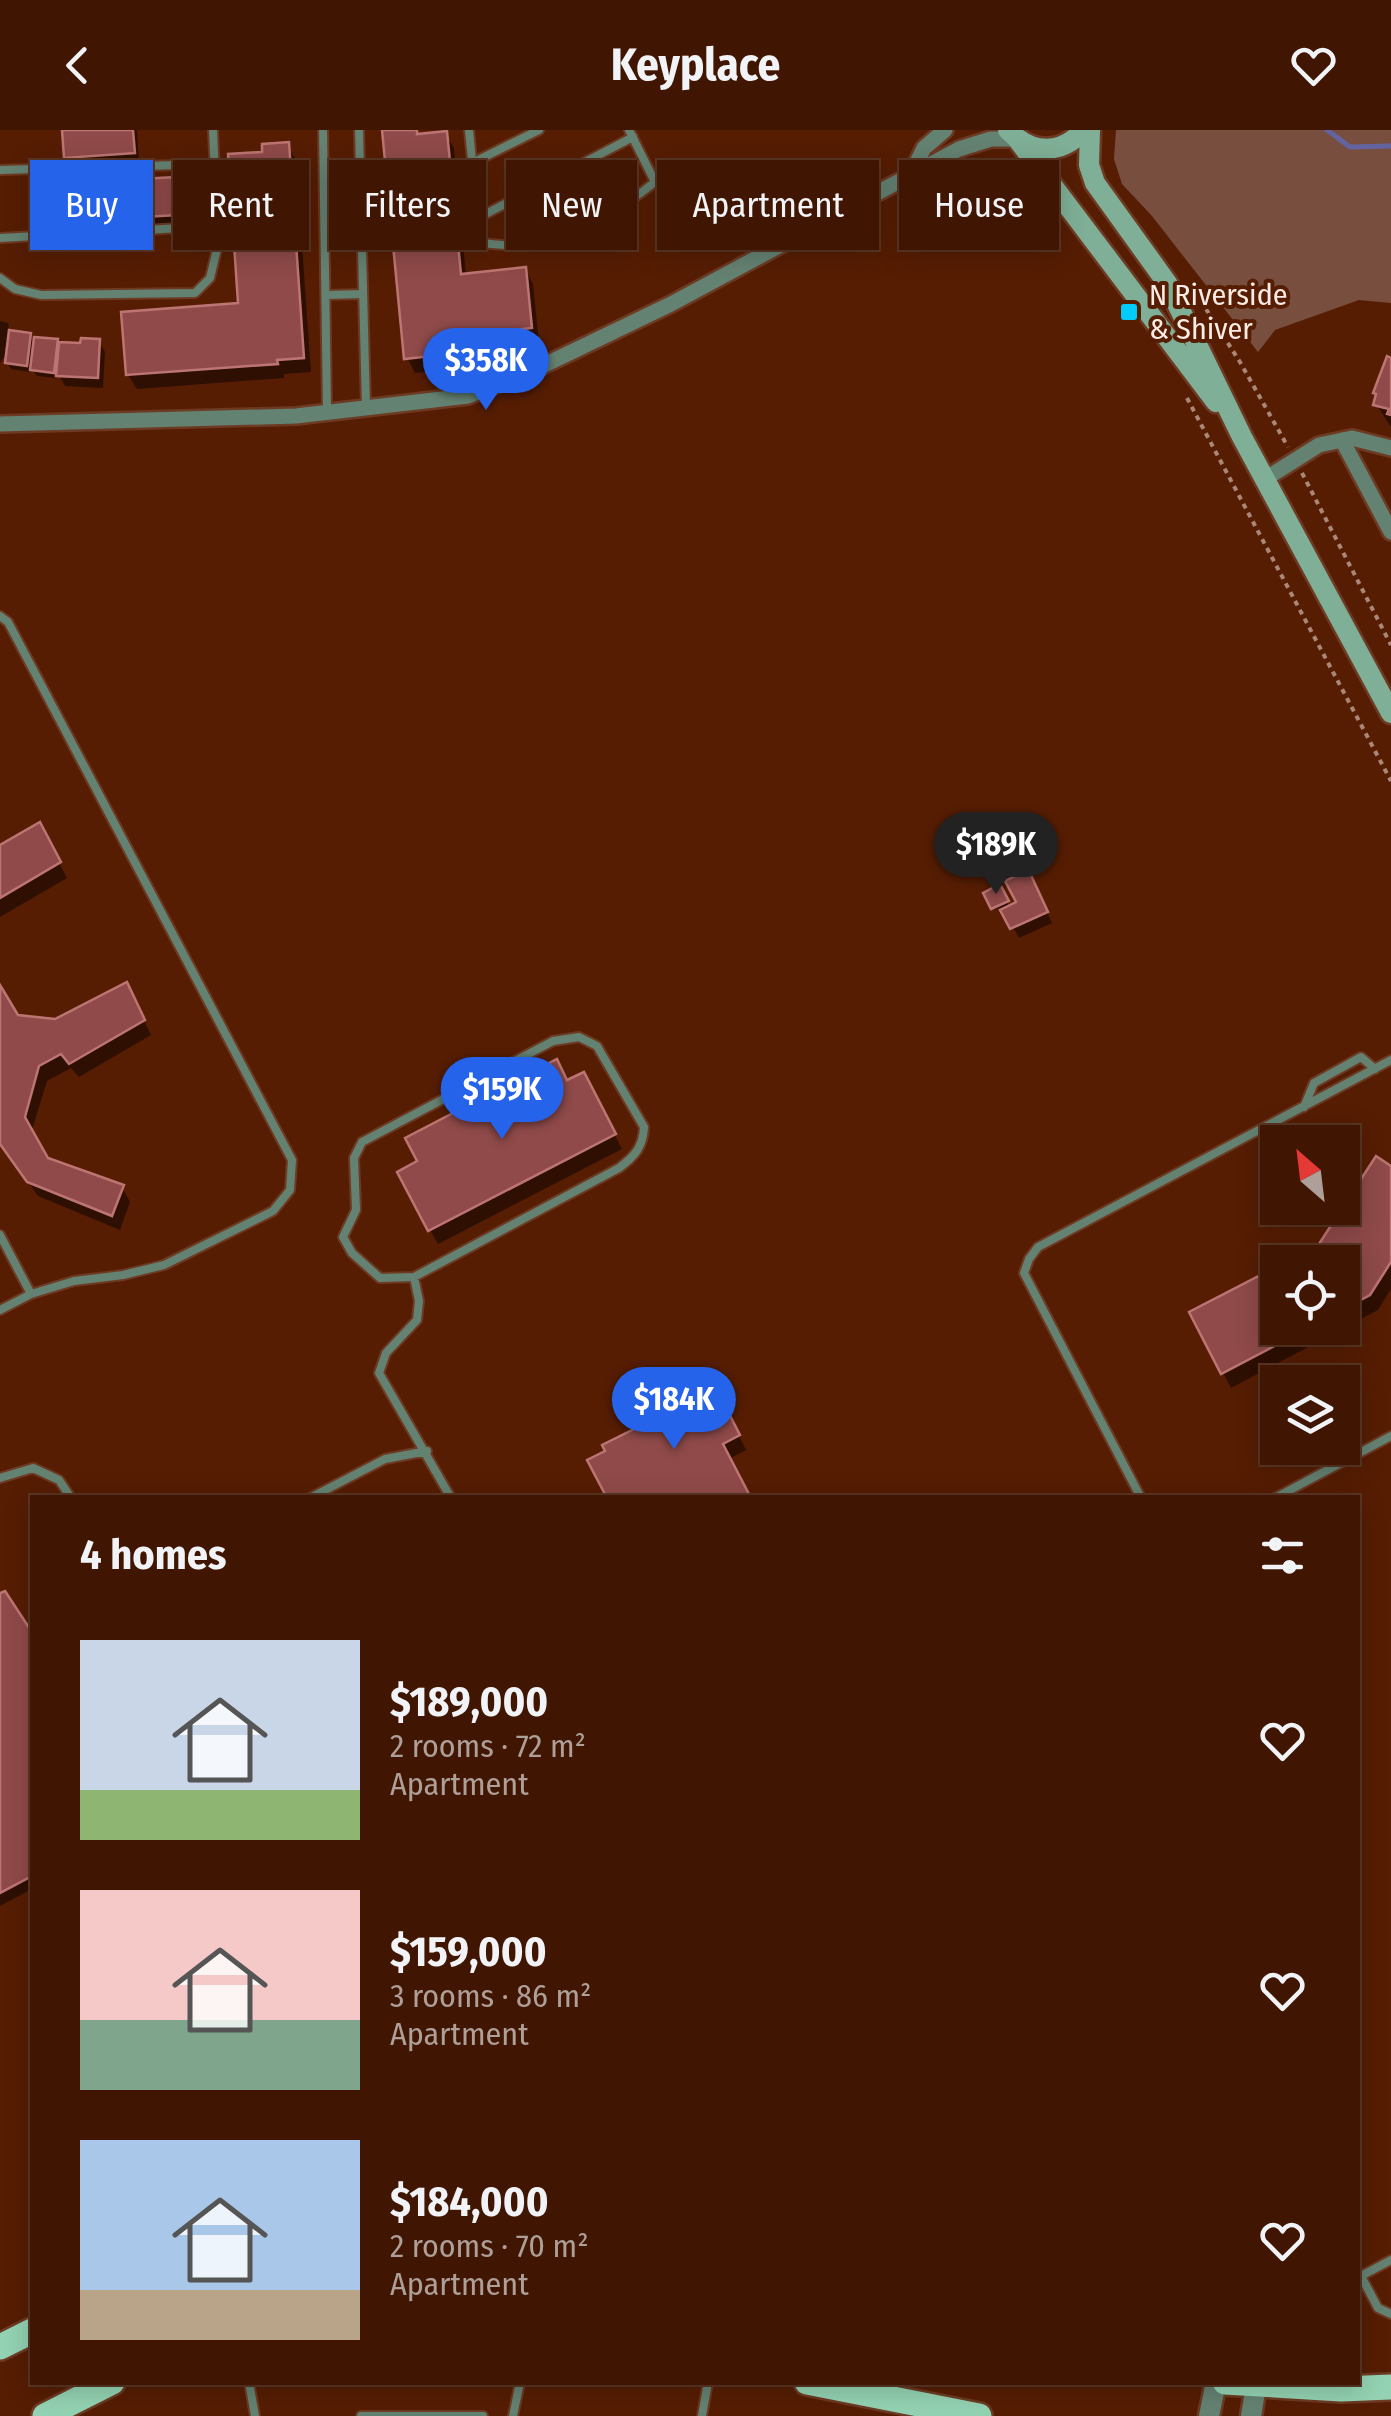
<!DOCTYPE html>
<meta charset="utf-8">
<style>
:root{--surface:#401602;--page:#471f0c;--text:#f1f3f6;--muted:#ae9f99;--line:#593524;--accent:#2563eb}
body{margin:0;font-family:"Fira Sans Condensed",sans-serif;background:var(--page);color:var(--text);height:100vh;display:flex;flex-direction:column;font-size:38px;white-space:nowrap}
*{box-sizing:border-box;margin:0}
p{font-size:32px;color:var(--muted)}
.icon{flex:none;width:55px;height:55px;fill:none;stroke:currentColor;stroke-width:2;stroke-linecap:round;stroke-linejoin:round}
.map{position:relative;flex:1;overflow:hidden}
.details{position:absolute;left:30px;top:1365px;width:1330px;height:890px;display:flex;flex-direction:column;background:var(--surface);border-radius:0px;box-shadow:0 5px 25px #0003,0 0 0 2px var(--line)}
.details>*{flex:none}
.hud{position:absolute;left:30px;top:30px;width:1332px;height:90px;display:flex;gap:20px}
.needle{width:65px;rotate:332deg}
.buttons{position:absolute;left:1260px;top:995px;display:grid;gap:20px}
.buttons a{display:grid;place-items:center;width:100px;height:100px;border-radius:0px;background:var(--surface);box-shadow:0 5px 25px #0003,0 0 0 2px var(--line);font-size:50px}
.price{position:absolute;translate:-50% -85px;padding:0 22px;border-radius:35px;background:var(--accent);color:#fff;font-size:32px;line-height:65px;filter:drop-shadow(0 2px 5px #0008)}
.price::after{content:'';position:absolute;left:50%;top:60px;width:30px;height:22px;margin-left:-15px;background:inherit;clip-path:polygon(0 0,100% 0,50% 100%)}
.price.current{background:#222;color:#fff}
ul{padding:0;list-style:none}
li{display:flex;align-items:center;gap:30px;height:250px;padding:0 50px}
li span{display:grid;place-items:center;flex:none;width:280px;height:200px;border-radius:0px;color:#555}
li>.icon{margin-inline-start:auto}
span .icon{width:120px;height:120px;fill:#fffc;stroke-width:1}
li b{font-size:42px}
h2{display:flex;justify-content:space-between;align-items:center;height:120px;padding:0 50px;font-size:42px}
.tag{padding:0 35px;border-radius:0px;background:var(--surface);box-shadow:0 5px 25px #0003,0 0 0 2px var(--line);font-size:35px;line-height:90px}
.tag.current{background:var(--accent);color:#fff}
header{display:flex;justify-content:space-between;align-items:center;height:130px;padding:0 50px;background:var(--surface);font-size:45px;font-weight:700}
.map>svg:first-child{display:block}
.green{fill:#784f3f}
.shadow{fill:#0007}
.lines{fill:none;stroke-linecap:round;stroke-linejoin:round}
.stream{stroke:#63649f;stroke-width:5}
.building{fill:#8f4a49;stroke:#bd7573;stroke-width:2.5}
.service-casing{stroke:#6d3a23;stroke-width:12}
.minor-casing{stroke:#6d3a23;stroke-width:20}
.tertiary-casing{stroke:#6d3a23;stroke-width:25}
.secondary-casing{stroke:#6d3a23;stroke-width:25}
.primary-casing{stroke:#6d3a23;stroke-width:30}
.path{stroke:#aa8777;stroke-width:4;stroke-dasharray:5 5;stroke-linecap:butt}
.service{stroke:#648272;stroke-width:8}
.minor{stroke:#648272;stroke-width:15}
.tertiary{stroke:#648272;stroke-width:20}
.secondary{stroke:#7faf96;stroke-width:20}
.primary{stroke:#93d2b2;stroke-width:25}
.poi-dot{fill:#01cbf9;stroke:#561d03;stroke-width:4}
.labels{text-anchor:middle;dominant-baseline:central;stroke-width:8;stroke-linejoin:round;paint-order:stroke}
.poi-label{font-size:30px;fill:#fbece6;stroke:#561d03;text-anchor:start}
</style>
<header><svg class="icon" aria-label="back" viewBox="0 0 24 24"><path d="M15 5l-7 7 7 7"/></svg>Keyplace<svg class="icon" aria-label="heart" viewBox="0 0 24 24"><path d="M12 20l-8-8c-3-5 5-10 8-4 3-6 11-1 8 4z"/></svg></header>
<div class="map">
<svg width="1391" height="2286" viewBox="0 0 1391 2286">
<rect width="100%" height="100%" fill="#561d03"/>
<path class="green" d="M 1116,0 L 1391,0 L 1391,173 L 1359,170 L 1275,200 L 1258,222 L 1152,86 L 1122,54 L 1114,29 Z"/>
<path class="shadow" d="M 64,0 L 137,0 L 139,33 L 72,38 L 66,27 Z
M 384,0 L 417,0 L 420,6 L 445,3 L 454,18 L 466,146 L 525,139 L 533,154 L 539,213 L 504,216 L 505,223 L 466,227 L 467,238 L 415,243 L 407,228 Z
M 287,15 L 296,30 L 311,242 L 284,244 L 284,248 L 137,259 L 128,245 L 241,175 L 265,24 Z
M 191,48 L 197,59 L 200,94 L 134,98 L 128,88 Z
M 0,191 L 8,193 L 10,203 L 30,205 L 36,216 L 56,212 L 58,215 L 83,216 L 99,212 L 105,222 L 103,258 L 65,256 L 57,242 L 56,248 L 37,246 L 30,235 L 29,242 L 11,239 L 4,227 L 0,233 Z
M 1391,230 L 1391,297 L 1376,274 Z
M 47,710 L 67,748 L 0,787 L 0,718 Z
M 999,757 L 1010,778 L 1035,757 L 1052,793 L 1019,808 L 1002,777 L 995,780 L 986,764 Z
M 0,860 L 17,887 L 56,892 L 134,870 L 151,905 L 79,947 L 71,938 L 47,951 L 31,1003 L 47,1030 L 122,1057 L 130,1072 L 120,1100 L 38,1066 L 0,1012 Z
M 567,953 L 591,959 L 622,1019 L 438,1114 L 430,1100 Z
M 1391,1039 L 1391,1159 L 1378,1180 L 1231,1258 L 1192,1183 L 1278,1198 L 1342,1198 L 1342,1132 L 1289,1132 L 1321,1116 Z
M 719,1266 L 746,1320 L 729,1329 L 610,1368 Z
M 4,1464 L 32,1507 L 32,1759 L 0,1776 L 0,1466 Z"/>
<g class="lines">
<path class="stream" d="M 1327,0 L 1350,17 L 1391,16"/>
</g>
<path class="building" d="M 62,0 L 133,0 L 135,23 L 64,28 Z
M 382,0 L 417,0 L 417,4 L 447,1 L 461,144 L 526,137 L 532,198 L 498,202 L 498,209 L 459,213 L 460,223 L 404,229 Z
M 289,12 L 304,228 L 277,230 L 278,234 L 126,245 L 121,182 L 238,173 L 228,24 L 262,22 L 262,14 Z
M 193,46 L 195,84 L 126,88 L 123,50 Z
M 9,200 L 31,203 L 27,236 L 5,233 Z
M 34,207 L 58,209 L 54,243 L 30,240 Z
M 81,208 L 100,209 L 98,248 L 56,246 L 59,212 L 80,213 Z
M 1387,226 L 1391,228 L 1391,285 L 1387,284 L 1389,279 L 1373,275 L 1376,264 L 1373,263 Z
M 40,692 L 61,732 L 0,768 L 0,715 Z
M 1025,741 L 1027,745 L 1030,743 L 1048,782 L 1010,799 L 1000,780 L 1016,772 L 1005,751 Z
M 1000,754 L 1009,771 L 991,779 L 983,763 Z
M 127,852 L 145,890 L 69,934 L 61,924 L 39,936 L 25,987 L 48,1028 L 124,1055 L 112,1086 L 27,1052 L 0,1014 L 0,855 L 18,885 L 55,889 Z
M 557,929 L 567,950 L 584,942 L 616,1004 L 428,1101 L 397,1042 L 417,1031 L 405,1008 Z
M 1376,1026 L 1391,1036 L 1391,1132 L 1370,1165 L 1342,1180 L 1342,1132 L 1283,1132 L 1319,1114 Z
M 1278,1136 L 1278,1198 L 1309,1198 L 1221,1244 L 1189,1182 Z
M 711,1249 L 740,1305 L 723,1314 L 751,1368 L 607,1368 L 587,1330 L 605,1321 L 602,1315 L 638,1297 L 634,1289 Z
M 5,1461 L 32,1502 L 32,1746 L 0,1763 L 0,1463 Z"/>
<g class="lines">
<defs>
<path id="service" d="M 323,0 L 327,280
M 359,0 L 366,278
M 469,0 L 480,113 C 495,114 513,117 527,115 C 573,107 619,81 655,52 L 629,0
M 472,33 L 539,0
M 0,40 L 214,34
M 478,88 L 633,7
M 0,108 L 217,96
M 0,148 L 15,159 L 41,165 L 195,163 L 210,148 L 218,115 L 213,0
M 326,165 L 363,164
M 0,486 L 8,492 L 292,1030 L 290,1060 L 273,1081 L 164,1135 L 123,1145 L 74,1151 L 31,1164 L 0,1180
M 579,907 L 597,916 L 644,997 C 643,1017 635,1026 619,1038 L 414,1147 L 380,1148 L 352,1123 L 343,1107 L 356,1080 L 354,1028 L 362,1012 L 553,911 Z
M 1304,977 L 1314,953 L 1361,927 L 1375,939
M 0,1105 L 31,1164
M 414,1147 L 419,1171 L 417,1190 L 386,1223 L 379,1243 L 451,1368
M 0,1348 L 33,1338 L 59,1350 L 71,1368
M 310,1368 L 385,1329 L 427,1321
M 1141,1368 L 1024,1143 L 1029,1129 L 1038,1117 L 1391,930
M 1275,1368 L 1391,1306
M 1391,2130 L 1361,2146 L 1378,2178 L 1391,2184
M 249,2252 L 255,2286
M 361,2286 L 483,2286
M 513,2286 L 520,2252
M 702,2286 L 708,2252"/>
<path id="minor" d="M 911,44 L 942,51 L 1013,39 L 1044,43
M 911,44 L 924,18 L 945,0
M 0,294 L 296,286 L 468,266 L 534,240 L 671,174 L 959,19 L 991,9 L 1017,9
M 1342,310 L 1391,402
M 1265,349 L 1319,315 L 1352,308 L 1391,318"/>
<path id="tertiary" d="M 1209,2286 L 1216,2252
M 1251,2286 L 1256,2256"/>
<path id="secondary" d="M 1008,0 C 1032,25 1061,25 1084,0
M 1090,0 L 1089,35 L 1095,53 L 1167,153 L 1242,307 L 1391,583
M 1018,10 L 1216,272"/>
<path id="primary" d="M 0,2217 L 32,2201
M 807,2252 L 979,2286
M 1225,2252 L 1341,2259 L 1391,2257
M 45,2286 L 112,2252"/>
</defs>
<use href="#service" class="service-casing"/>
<use href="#minor" class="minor-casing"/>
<use href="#tertiary" class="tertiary-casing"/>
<use href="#secondary" class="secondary-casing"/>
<use href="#primary" class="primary-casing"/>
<path class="path" d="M 1190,154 L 1240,232 L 1288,317
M 1187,268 L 1391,651
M 1302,343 L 1391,515"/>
<use href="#service" class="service"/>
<use href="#minor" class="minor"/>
<use href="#tertiary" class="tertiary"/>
<use href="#secondary" class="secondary"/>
<use href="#primary" class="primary"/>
</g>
<rect class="poi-dot" x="1119" y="172" width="20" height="20" rx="5"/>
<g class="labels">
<g class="poi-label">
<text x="1149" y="165">N Riverside<tspan x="1149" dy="34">&amp; Shiver</tspan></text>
</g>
</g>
</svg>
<div class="buttons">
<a><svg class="needle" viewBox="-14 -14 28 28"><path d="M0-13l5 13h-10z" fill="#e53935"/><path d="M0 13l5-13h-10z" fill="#ae9f99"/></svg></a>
<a><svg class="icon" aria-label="locate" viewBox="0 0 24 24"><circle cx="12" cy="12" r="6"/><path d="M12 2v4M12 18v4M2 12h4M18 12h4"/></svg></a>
<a><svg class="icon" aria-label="layers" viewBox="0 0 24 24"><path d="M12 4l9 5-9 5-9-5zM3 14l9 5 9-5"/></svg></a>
</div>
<b class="price" style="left:486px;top:283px">$358K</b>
<b class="price current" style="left:996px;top:767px">$189K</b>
<b class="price" style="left:502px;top:1012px">$159K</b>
<b class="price" style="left:674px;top:1322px">$184K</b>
<div class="hud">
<a class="tag current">Buy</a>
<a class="tag">Rent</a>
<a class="tag">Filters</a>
<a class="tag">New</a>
<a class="tag">Apartment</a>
<a class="tag">House</a>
</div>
<section class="details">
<h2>4 homes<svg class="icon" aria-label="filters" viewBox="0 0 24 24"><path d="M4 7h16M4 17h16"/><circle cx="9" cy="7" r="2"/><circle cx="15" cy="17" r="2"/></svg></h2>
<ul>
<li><span style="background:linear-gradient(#c9d6e8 75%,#8fb573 0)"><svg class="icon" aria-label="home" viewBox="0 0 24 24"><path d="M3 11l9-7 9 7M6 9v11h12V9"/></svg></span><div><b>$189,000</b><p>2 rooms · 72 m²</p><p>Apartment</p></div><svg class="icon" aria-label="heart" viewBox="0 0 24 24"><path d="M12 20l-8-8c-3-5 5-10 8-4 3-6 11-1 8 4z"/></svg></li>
<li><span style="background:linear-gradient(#f6c9c9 65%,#7fa58c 0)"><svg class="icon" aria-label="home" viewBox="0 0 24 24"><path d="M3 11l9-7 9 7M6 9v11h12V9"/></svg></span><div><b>$159,000</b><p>3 rooms · 86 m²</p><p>Apartment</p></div><svg class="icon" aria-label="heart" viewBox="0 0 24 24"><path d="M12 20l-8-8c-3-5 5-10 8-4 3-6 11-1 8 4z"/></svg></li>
<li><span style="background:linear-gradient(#a9c7e8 75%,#b9a48a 0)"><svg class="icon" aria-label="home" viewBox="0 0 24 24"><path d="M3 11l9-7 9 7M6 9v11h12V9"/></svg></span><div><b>$184,000</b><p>2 rooms · 70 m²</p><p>Apartment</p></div><svg class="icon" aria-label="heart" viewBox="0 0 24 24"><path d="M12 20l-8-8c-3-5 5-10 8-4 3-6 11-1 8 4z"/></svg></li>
</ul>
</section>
</div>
